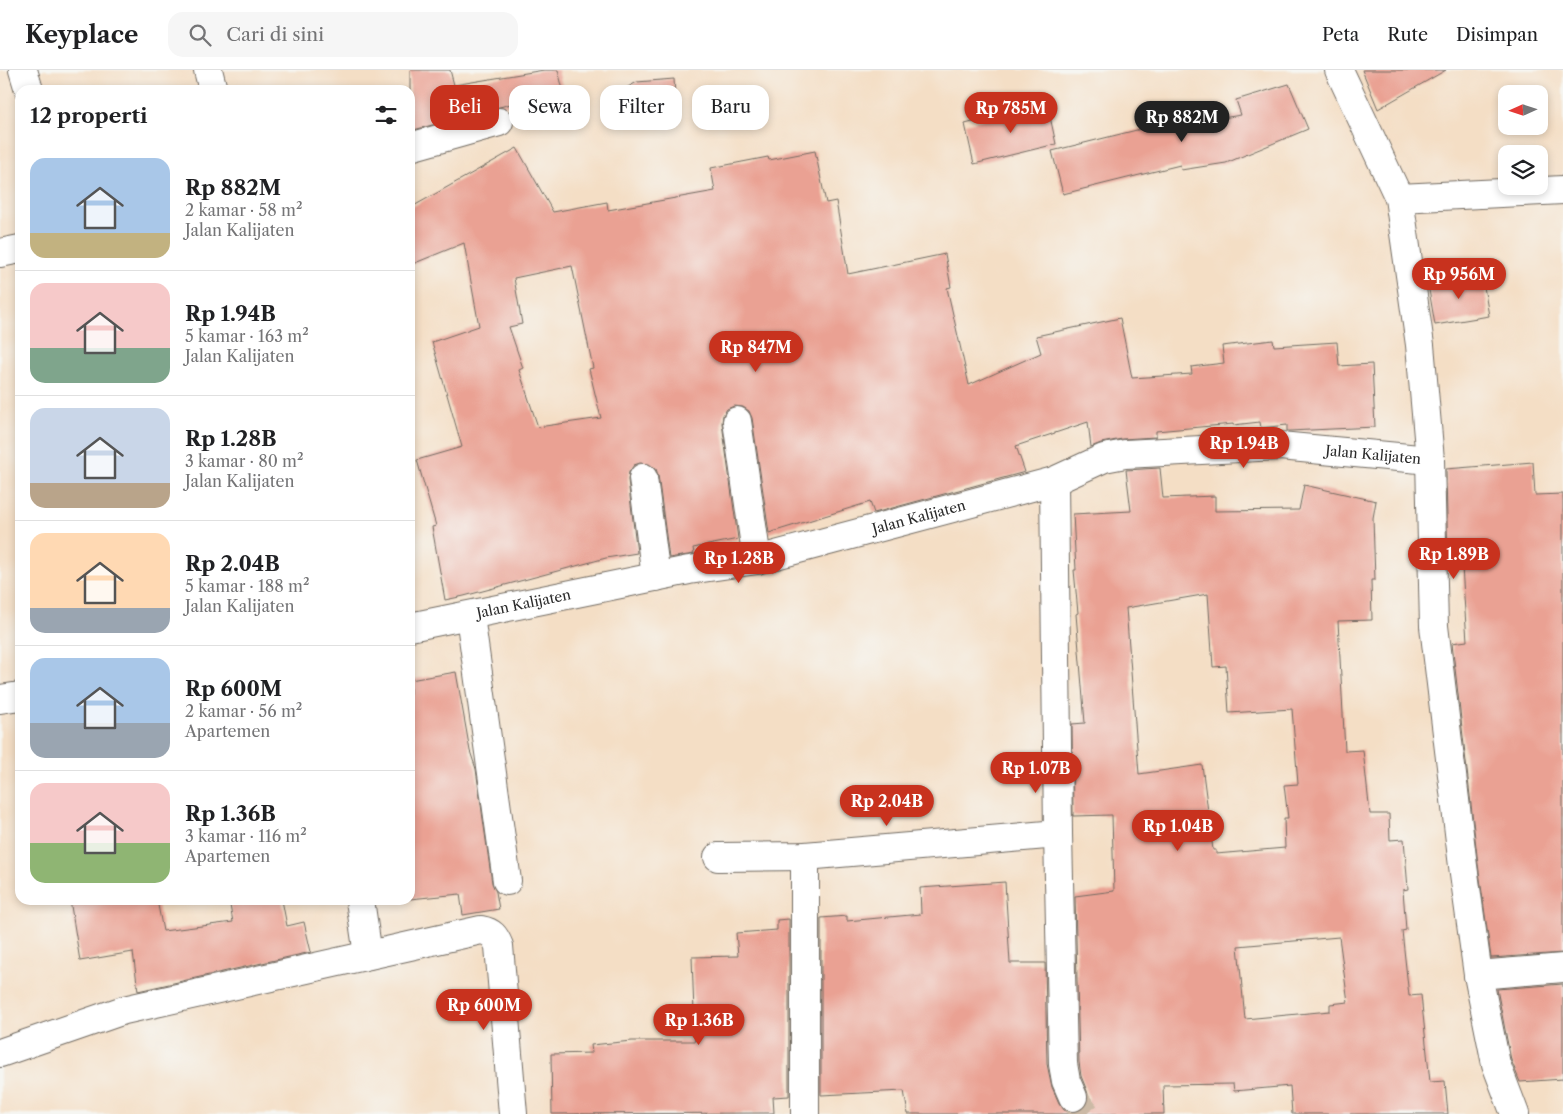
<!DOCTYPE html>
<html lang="id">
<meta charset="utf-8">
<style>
:root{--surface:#fff;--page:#f6f6f6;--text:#202124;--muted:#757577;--line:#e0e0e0;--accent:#c8321e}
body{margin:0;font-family:"Libre Caslon Text",serif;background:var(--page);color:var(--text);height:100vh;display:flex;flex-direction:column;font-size:19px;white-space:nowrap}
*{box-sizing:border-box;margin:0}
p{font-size:16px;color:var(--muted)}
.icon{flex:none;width:28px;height:28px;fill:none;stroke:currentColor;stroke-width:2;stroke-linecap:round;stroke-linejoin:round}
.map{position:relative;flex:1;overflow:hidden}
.side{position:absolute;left:15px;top:15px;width:400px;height:820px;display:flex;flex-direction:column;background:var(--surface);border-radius:15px;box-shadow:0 2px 8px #0003}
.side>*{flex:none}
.hud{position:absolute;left:430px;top:15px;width:475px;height:45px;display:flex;gap:10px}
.needle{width:32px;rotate:267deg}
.buttons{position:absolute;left:1498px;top:15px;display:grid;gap:10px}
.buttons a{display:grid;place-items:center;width:50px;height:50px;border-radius:10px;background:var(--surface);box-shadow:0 2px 8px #0003;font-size:25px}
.price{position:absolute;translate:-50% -42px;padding:0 11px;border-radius:18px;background:var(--accent);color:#fff;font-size:16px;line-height:32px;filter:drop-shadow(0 1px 2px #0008)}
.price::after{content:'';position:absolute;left:50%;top:30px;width:15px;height:11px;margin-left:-8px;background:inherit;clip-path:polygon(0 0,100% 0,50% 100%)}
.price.on{background:#222;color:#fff}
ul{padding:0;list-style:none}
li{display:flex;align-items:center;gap:15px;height:125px;padding:0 15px}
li+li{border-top:1px solid var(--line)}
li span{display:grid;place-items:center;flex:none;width:140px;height:100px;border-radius:15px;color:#555}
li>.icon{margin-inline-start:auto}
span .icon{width:60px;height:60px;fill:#fffc;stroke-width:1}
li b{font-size:21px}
h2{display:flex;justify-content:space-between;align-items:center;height:60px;padding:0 15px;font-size:21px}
.chip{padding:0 18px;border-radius:15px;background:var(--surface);box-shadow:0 2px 8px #0003;font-size:18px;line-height:45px}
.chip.on{background:var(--accent);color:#fff}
header{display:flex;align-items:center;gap:30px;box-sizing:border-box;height:70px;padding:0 25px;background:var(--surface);border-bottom:1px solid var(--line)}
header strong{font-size:24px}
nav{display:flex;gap:28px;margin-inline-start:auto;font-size:18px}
.search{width:350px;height:45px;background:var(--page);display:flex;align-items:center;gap:12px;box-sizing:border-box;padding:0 18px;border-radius:15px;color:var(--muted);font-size:19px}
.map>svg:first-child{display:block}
.building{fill:#eaa193;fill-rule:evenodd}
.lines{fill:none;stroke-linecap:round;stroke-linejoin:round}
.minor-tunnel{stroke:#ccbaa6;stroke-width:28;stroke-dasharray:28 14;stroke-linecap:butt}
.minor-casing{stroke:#716a61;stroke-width:30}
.minor{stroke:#fff;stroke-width:28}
.labels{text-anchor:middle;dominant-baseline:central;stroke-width:4;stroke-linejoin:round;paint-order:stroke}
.street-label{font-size:14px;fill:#2b2b2b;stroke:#f6f6f2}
</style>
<header>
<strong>Keyplace</strong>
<div class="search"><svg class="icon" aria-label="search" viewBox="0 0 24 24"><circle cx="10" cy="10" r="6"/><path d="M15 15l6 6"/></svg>Cari di sini</div>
<nav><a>Peta</a><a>Rute</a><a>Disimpan</a></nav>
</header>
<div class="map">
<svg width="1563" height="1044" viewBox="0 0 1563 1044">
<rect width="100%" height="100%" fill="#f6f6f2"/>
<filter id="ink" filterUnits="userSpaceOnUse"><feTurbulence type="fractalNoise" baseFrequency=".02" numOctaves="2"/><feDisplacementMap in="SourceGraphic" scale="10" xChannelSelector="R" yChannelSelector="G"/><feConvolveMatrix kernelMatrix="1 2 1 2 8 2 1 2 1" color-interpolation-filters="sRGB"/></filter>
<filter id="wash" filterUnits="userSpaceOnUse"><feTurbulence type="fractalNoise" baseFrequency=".0096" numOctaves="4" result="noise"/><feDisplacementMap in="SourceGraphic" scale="20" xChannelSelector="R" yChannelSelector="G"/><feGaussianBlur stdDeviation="1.12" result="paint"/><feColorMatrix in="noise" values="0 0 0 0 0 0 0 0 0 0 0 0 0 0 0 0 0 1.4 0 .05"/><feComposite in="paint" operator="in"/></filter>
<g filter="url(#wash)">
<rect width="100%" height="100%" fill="#f4dec5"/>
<g id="blocks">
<path class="building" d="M 410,0 L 450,0 L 454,15 L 544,0 L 558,0 L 563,20 L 410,61 Z
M 1362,0 L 1446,0 L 1378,39 Z
M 674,9 L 676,46 L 620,49 L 619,22 L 637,12 Z
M 1289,14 L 1308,59 L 1226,93 L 1181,100 L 1180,95 L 1063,124 L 1052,81 L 1165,53 L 1166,57 L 1241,45 L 1236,30 Z
M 1047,33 L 1056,74 L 974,94 L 965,54 Z
M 517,78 L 553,142 L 607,132 L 608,140 L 715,121 L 711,98 L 768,87 L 769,90 L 815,81 L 826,133 L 836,131 L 848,204 L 945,184 L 951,217 L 947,218 L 969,315 L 1041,283 L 1036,266 L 1120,248 L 1132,308 L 1192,304 L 1191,297 L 1224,293 L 1222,276 L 1273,270 L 1274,276 L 1337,272 L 1339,296 L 1372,294 L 1375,357 L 1289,361 L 1287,361 L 1287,355 L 1261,358 L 1260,352 L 1233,355 L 1233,354 L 1156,361 L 1156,367 L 1122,369 L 1101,373 L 1091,377 L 1088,352 L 1016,376 L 1025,402 L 874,443 L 870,432 L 769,463 L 752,348 L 749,341 L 743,337 L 734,336 L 727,339 L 723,345 L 722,353 L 738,469 L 693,478 L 694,484 L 669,488 L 658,405 L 656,399 L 649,394 L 640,393 L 634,395 L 629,402 L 628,410 L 637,483 L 606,488 L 464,526 L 445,530 L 432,457 L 436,456 L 417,390 L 462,377 L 432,272 L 479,256 L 464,173 L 410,195 L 410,138 ZM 572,196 L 593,298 L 589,299 L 601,348 L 538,357 L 519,300 L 523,298 L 509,257 L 522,254 L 514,208 Z
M 1482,205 L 1489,246 L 1435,255 L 1428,214 Z
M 1533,392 L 1535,425 L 1563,424 L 1563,883 L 1491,888 L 1478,794 L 1452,573 L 1467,571 L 1462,497 L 1448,498 L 1446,399 Z
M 1160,398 L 1163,428 L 1215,426 L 1215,441 L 1299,440 L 1304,415 L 1376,431 L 1373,448 L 1375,510 L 1371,510 L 1372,550 L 1338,551 L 1345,681 L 1363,680 L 1370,744 L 1389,744 L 1390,770 L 1404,769 L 1408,819 L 1403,820 L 1406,860 L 1402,861 L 1409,926 L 1421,925 L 1430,1012 L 1445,1011 L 1448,1044 L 1292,1044 L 1290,1016 L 1234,1021 L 1233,1014 L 1163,1015 L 1164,1044 L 908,1044 L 904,1021 L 821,1025 L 821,848 L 847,846 L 847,851 L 921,844 L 920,818 L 1005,812 L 1010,893 L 1045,893 L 1047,994 L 1052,1017 L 1059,1033 L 1064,1040 L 1072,1043 L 1079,1041 L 1086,1036 L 1089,1028 L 1087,1021 L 1081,1006 L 1079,992 L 1075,826 L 1114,821 L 1112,745 L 1073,746 L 1072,654 L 1085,653 L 1076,544 L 1078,543 L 1074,500 L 1076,500 L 1073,444 L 1131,441 L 1126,400 ZM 1208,524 L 1213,597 L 1226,596 L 1229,643 L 1292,639 L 1298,714 L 1284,715 L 1288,748 L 1284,748 L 1285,778 L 1216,784 L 1216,780 L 1213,780 L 1202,695 L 1139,704 L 1126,538 ZM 1339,867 L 1348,932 L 1330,934 L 1330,941 L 1245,949 L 1238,876 Z
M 456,602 L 470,681 L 476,699 L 492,813 L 496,822 L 499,839 L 463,845 L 460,824 L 410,829 L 410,610 Z
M 70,830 L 157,830 L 163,861 L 233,852 L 229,830 L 282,830 L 287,856 L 304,852 L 311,882 L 138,921 L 133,882 L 80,891 Z
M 789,849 L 789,1026 L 773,1027 L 774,1043 L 552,1044 L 551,984 L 592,983 L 591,975 L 632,971 L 695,971 L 692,887 L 738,886 L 736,863 L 777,860 L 777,850 Z
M 1563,914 L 1563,1009 L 1520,1012 L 1511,990 L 1497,919 Z"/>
</g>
</g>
<g filter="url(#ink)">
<use href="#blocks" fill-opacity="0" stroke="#716a61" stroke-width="1"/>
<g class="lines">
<path class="minor-tunnel" d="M 1073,1027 L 1086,1044"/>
<defs>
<g id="minor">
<path d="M 23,0 L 29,20"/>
<path d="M 208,0 L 213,20"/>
<path d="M 1339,0 L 1399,128 L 1420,275 L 1430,390 L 1434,556 L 1463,796 L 1478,905 L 1496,994 L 1515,1044"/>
<path d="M 410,77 L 499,52"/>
<path d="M 1399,128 L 1563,120"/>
<path d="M 0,183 L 20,179"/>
<path d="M 737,351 L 757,490"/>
<path d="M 643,408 L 656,507"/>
<path d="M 1054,411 L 1058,764 L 1063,994 L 1066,1011 L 1073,1027"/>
<path d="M 470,546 L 507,811"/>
<path id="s1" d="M 410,557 L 689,500 L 757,490 L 1054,411 L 1104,388 L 1125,384 L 1280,376 L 1430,390"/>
<path d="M 0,629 L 20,626"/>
<path d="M 805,786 L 805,1044"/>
<path d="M 718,787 L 805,786 L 1058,764"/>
<path d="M 360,830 L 368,885"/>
<path d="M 1478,905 L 1563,898"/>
<path d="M 0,983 L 124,940 L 481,860 C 492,862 495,866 499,876 L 513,1044"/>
</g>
</defs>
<use href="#minor" class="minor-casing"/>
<use href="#minor" class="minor"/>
</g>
</g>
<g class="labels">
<g class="street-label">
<text stroke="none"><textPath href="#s1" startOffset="986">Jalan Kalijaten</textPath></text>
<text stroke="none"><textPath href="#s1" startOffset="521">Jalan Kalijaten</textPath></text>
<text stroke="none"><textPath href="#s1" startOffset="116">Jalan Kalijaten</textPath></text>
</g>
</g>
</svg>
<div class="buttons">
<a><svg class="needle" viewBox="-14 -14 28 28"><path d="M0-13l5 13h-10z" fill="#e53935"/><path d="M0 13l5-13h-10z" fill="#757577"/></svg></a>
<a><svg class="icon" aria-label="layers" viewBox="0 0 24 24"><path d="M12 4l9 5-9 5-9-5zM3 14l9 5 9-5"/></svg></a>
</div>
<b class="price" style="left:1011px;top:64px">Rp 785M</b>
<b class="price on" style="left:1182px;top:73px">Rp 882M</b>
<b class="price" style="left:1459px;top:230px">Rp 956M</b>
<b class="price" style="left:756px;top:303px">Rp 847M</b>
<b class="price" style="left:1244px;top:399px">Rp 1.94B</b>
<b class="price" style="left:1454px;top:510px">Rp 1.89B</b>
<b class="price" style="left:739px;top:514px">Rp 1.28B</b>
<b class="price" style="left:1036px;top:724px">Rp 1.07B</b>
<b class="price" style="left:887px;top:757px">Rp 2.04B</b>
<b class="price" style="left:1178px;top:782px">Rp 1.04B</b>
<b class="price" style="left:484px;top:961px">Rp 600M</b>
<b class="price" style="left:699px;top:976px">Rp 1.36B</b>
<div class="hud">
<a class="chip on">Beli</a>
<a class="chip">Sewa</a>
<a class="chip">Filter</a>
<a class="chip">Baru</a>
</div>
<section class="side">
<h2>12 properti<svg class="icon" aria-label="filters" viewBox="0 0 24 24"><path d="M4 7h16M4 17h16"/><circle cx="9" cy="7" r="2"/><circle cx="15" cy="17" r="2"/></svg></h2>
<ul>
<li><span style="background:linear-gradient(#a9c7e8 75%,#c2b280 0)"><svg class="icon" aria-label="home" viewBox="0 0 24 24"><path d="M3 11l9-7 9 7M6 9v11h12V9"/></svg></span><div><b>Rp 882M</b><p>2 kamar · 58 m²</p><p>Jalan Kalijaten</p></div></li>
<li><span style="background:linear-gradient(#f6c9c9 65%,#7fa58c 0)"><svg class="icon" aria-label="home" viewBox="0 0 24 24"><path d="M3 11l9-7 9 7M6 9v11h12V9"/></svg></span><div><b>Rp 1.94B</b><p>5 kamar · 163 m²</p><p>Jalan Kalijaten</p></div></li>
<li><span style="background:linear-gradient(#c9d6e8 75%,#b9a48a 0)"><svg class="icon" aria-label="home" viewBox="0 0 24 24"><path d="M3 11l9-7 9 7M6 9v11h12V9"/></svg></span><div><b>Rp 1.28B</b><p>3 kamar · 80 m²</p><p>Jalan Kalijaten</p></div></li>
<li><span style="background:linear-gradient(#ffd9b3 75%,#9aa5b1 0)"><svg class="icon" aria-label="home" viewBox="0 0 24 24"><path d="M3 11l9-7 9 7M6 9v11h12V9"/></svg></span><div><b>Rp 2.04B</b><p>5 kamar · 188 m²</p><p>Jalan Kalijaten</p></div></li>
<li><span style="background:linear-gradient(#a9c7e8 65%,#9aa5b1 0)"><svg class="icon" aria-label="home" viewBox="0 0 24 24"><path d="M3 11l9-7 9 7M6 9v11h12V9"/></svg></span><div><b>Rp 600M</b><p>2 kamar · 56 m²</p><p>Apartemen</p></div></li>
<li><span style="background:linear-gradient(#f6c9c9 60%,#8fb573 0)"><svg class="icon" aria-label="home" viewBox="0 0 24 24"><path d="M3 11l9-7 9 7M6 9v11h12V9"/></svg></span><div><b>Rp 1.36B</b><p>3 kamar · 116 m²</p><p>Apartemen</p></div></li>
</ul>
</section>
</div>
